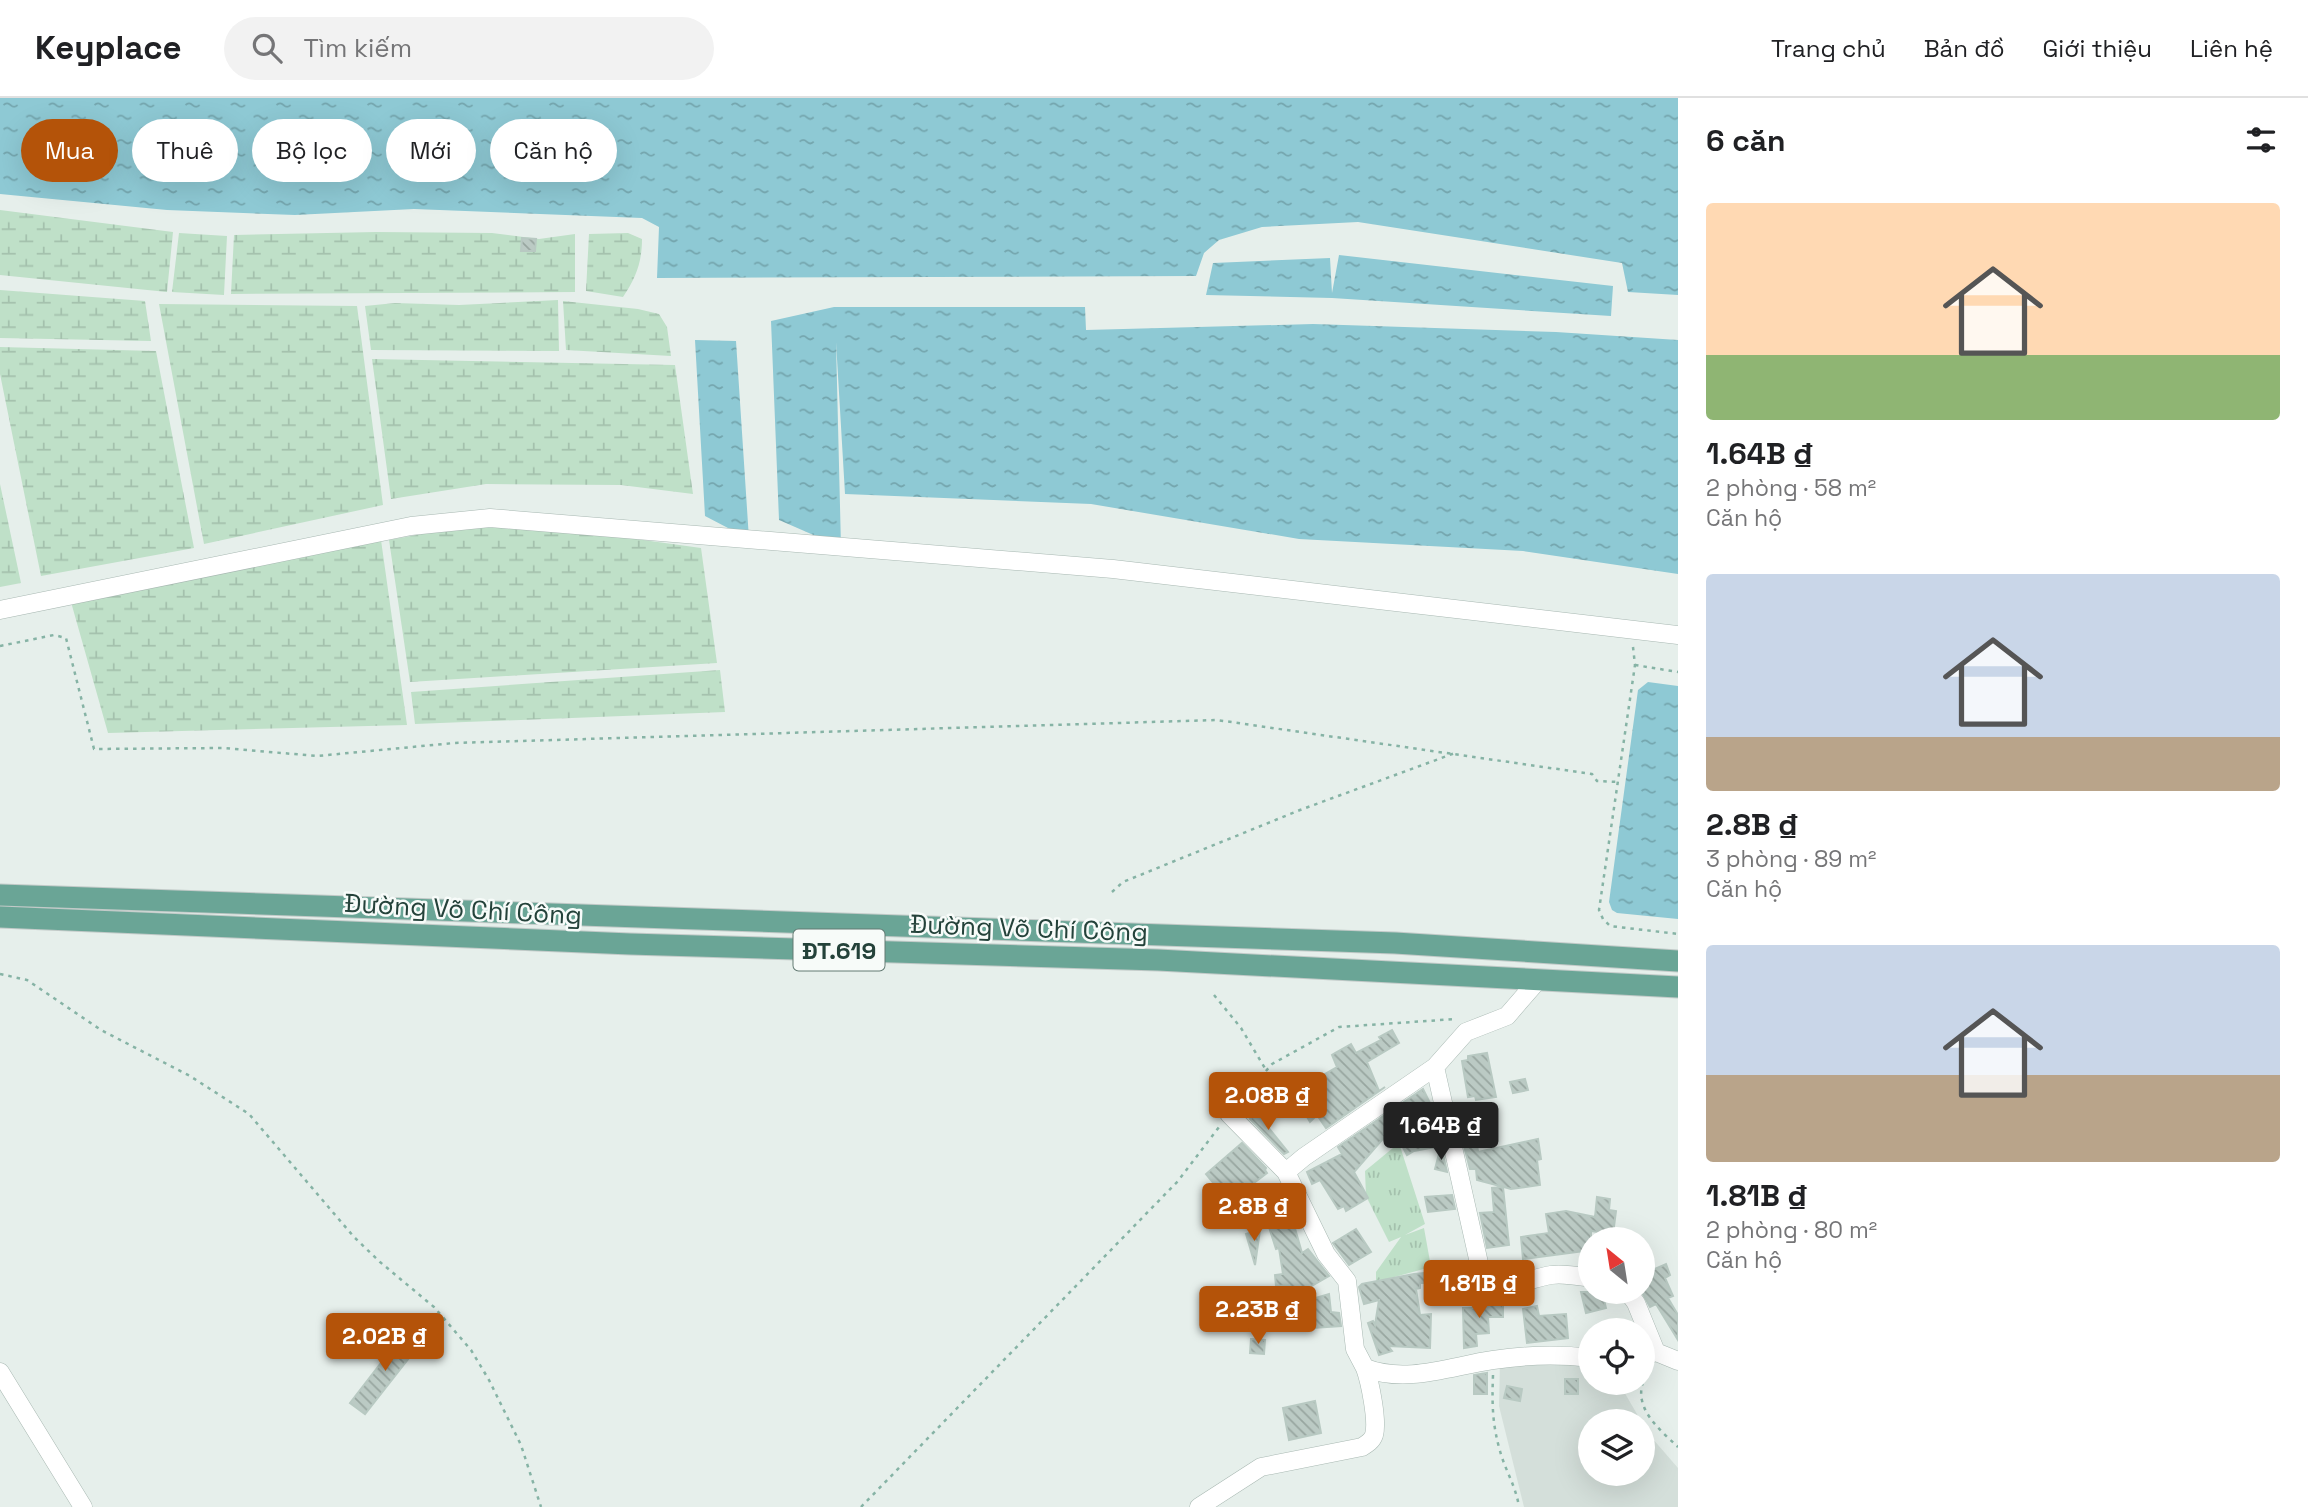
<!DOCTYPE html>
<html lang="vi">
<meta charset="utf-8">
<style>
:root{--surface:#fff;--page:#f2f2f2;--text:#202124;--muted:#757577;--line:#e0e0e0;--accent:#b45309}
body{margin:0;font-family:"Space Grotesk",sans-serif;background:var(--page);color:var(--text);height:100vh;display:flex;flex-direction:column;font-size:26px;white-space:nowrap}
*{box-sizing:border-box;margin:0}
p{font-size:23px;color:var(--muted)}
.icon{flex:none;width:38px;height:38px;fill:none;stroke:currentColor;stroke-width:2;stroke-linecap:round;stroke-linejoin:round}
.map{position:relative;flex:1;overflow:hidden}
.side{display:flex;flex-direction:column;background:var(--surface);width:630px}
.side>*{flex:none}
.guide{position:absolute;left:21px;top:21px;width:665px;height:63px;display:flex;gap:14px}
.needle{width:46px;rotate:330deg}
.fabs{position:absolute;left:1578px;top:1129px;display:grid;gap:14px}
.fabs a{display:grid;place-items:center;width:77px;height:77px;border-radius:50%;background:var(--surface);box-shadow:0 7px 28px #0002;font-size:35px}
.price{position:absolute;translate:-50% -60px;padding:0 16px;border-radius:7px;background:var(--accent);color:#fff;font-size:23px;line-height:46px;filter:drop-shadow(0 2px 4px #0008)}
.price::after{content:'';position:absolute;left:50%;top:42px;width:21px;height:16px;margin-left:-10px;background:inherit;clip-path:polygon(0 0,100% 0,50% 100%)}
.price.current{background:#222;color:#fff}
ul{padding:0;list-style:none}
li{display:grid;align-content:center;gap:14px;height:371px;padding:0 28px}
li span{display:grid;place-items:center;height:217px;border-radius:7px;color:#555}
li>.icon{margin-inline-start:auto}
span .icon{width:126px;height:126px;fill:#fffc;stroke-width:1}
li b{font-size:30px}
h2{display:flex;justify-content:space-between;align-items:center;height:84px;padding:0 28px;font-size:30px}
.chip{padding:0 24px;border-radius:32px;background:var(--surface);box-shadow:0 7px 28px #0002;font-size:24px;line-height:63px}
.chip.current{background:var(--accent);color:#fff}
header{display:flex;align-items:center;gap:42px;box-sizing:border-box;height:98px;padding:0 35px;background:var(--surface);border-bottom:2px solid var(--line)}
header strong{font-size:33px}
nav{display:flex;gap:38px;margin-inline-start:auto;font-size:24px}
.search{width:490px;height:63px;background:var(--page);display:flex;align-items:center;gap:18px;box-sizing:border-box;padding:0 24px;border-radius:38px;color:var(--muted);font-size:26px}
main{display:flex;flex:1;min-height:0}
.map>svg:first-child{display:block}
.built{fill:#d4dfda}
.grass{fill:url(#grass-tufts)}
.wetland{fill:url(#wetland-marsh)}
.water{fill:url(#water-ripples)}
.building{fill:url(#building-back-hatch);stroke:#b8c9c2;stroke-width:2}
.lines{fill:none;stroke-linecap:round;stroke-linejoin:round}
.minor-casing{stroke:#a8b8b2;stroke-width:19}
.major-casing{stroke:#c2cac8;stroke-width:23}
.path{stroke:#86b3a5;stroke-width:2.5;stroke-dasharray:3.5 5;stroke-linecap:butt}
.minor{stroke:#fff;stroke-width:18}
.major{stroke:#6aa596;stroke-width:21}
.labels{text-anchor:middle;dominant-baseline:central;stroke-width:5;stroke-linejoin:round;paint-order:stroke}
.shield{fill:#f7fbf9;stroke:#637a73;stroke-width:2}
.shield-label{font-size:24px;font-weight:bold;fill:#24423a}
.street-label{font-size:26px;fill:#24423a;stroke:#f7fbf9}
</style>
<header>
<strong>Keyplace</strong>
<div class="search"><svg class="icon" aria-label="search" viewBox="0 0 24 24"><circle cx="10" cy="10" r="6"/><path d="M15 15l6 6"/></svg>Tìm kiếm</div>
<nav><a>Trang chủ</a><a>Bản đồ</a><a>Giới thiệu</a><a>Liên hệ</a></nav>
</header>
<main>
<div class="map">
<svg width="1678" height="1409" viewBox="0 0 1678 1409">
<defs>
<pattern id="grass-tufts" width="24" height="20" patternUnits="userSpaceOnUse" patternTransform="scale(1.75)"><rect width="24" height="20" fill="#bfe0c8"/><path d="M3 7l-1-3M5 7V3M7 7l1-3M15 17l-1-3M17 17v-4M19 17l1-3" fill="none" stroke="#a4c1ad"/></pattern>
<pattern id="wetland-marsh" width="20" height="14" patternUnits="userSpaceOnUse" patternTransform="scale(1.75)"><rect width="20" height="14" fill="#bfe0c8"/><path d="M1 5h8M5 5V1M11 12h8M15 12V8" fill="none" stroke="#a4c1ad"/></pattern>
<pattern id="water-ripples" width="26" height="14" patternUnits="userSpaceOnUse" patternTransform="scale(1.75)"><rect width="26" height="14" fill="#8ec9d4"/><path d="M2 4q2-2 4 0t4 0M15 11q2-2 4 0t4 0" fill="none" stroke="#74a5ad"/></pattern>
<pattern id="building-back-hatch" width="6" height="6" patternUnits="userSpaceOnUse" patternTransform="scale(1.75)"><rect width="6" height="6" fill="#bbcac4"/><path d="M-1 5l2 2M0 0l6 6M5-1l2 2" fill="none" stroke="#98a6a0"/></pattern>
</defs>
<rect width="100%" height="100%" fill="#e6efeb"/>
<path class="built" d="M 1500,1263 L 1591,1265 L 1591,1284 L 1629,1285 L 1623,1292 L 1641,1323 L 1591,1323 L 1591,1376 L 1643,1376 L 1643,1326 L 1652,1340 L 1678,1370 L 1678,1409 L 1524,1409 L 1499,1308 Z"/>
<path class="grass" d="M 1399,1045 L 1425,1126 L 1405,1137 L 1424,1130 L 1431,1169 L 1376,1184 L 1376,1174 L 1401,1139 L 1389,1144 L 1366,1098 L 1365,1073 Z"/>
<path class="wetland" d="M 0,112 L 173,134 L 167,194 L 0,177 Z
M 376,134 L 492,135 L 539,141 L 575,136 L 575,194 L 231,196 L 234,137 Z
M 179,135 L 227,138 L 224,197 L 172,194 Z
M 628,135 L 642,141 C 642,164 636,180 623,199 L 586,193 L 589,136 Z
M 0,192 L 145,203 L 151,243 L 0,240 Z
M 558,202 L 559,253 L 371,252 L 365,208 L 395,205 L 459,207 Z
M 563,203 L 638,211 L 659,216 L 667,229 L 671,258 L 566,252 Z
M 159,206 L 357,208 L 383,407 L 204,446 Z
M 0,249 L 156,253 L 194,450 L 41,478 L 0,276 Z
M 372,261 L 675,267 L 693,396 L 621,387 L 486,386 L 391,401 Z
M 0,386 L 21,485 L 0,489 Z
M 499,422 L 701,450 L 717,565 L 410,584 L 389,442 Z
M 381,442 L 407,627 L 108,635 L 69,497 Z
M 720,572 L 725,614 L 415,626 L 411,594 Z"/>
<path class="water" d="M 0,0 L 1678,0 L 1678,197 L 1628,194 L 1622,165 L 1358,124 L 1262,129 L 1219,142 L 1204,155 L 1196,178 L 657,180 L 659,129 L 642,120 L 414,111 L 295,117 L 167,112 L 0,96 Z
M 1339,157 L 1613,188 L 1611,218 L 1332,200 L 1206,197 L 1213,165 L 1330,160 L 1332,195 Z
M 834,209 L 1085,209 L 1086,232 L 1313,226 L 1556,234 L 1678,242 L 1678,476 L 1523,453 L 1299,441 L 1091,406 L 845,396 L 836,244 L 841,449 L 779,422 L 771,223 Z
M 695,242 L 736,243 L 749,441 L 705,418 Z
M 1648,584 L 1678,588 L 1678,821 L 1617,815 L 1612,812 L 1609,804 L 1638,592 Z"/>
<path class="building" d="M 522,140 L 536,141 L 535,153 L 521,153 Z
M 1392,932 L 1399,945 L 1367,964 L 1379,993 L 1385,989 L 1326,1030 L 1317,1017 L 1310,1024 L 1303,1012 L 1313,1006 L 1304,988 L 1337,969 L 1332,957 L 1335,955 L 1351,946 L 1356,955 L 1381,942 L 1379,939 Z
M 1487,955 L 1496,999 L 1476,1002 L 1475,998 L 1468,999 L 1462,963 L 1468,962 L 1468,958 Z
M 1525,981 L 1528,992 L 1513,995 L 1510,984 Z
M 1423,991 L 1433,1011 L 1383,1036 L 1388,1035 L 1354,1074 L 1368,1100 L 1346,1113 L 1344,1108 L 1338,1111 L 1320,1082 L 1312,1086 L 1307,1074 L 1342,1056 L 1338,1049 Z
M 1256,1014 L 1288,1054 L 1284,1056 L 1250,1021 Z
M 1437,1029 L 1441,1048 L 1414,1053 L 1407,1057 L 1395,1034 Z
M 1538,1041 L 1541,1061 L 1537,1062 L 1540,1087 L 1511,1091 L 1477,1082 L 1476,1071 L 1470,1071 L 1464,1048 L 1477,1046 L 1478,1054 Z
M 1242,1045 L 1266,1070 L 1265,1072 L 1267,1075 L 1246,1091 L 1248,1093 L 1237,1102 L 1226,1088 L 1220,1093 L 1206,1076 Z
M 1441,1048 L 1447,1074 L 1435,1071 Z
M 1503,1089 L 1509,1147 L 1487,1150 L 1480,1115 L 1494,1114 L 1492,1090 Z
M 1452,1097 L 1455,1111 L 1428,1114 L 1425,1099 Z
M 1597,1099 L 1610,1101 L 1609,1112 L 1616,1113 L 1613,1136 L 1591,1133 L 1591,1152 L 1523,1161 L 1521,1139 L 1549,1135 L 1546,1116 L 1566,1113 L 1595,1119 Z
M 1292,1120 L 1302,1155 L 1308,1151 L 1329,1178 L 1289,1201 L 1289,1187 L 1276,1188 L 1275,1177 L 1283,1176 L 1279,1150 L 1276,1151 L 1268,1126 Z
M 1356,1131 L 1371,1154 L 1349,1167 L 1333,1145 Z
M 1260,1132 L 1255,1167 L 1246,1136 Z
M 1666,1166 L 1670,1177 L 1665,1180 L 1673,1198 L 1668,1200 L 1678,1217 L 1678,1242 L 1656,1206 L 1650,1209 L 1643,1196 L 1643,1176 Z
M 1446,1169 L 1469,1172 L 1472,1180 L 1476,1184 L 1420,1185 L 1420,1190 L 1416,1191 L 1420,1217 L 1431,1216 L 1430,1250 L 1388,1248 L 1392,1253 L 1379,1257 L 1368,1225 L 1373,1223 L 1375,1227 L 1379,1202 L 1364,1206 L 1359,1189 L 1362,1186 L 1414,1176 L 1446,1173 Z
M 1581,1194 L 1602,1194 L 1606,1210 L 1586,1215 Z
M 1329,1196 L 1331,1214 L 1339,1215 L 1341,1228 L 1313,1230 L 1312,1201 Z
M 1490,1201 L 1491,1206 L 1503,1206 L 1503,1219 L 1488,1219 L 1489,1235 L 1476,1236 L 1477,1248 L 1464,1250 L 1463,1210 L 1476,1210 L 1476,1202 Z
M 1537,1208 L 1539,1218 L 1566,1216 L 1568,1240 L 1527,1245 L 1523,1211 Z
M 404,1235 L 420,1246 L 365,1316 L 350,1305 Z
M 1251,1241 L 1265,1242 L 1264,1256 L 1250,1255 Z
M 1487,1275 L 1487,1296 L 1474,1296 L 1474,1277 Z
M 1565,1281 L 1578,1281 L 1578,1296 L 1565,1296 Z
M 1507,1288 L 1522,1291 L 1520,1303 L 1504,1300 Z
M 1315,1303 L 1321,1335 L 1289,1342 L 1283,1310 Z"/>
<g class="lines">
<defs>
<path id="minor" d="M 0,512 L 411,428 L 490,420 L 1113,471 L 1678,537
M 1435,969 L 1466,934 L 1507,918 L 1539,881
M 1229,1016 L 1286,1074
M 1591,1180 C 1578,1178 1563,1175 1551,1177 C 1519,1183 1514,1193 1481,1174 L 1435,969 L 1304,1059 L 1286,1074 L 1326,1156 L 1347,1183 L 1355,1251 L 1365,1270 C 1407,1286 1451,1268 1493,1262 C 1526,1257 1558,1256 1591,1260
M 1628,1194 L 1636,1205 L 1656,1254
M 1643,1258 L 1656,1254 L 1678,1263
M 0,1274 L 83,1409
M 1199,1409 L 1261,1369 L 1362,1349 C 1367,1346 1372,1343 1374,1337 C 1378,1323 1370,1284 1365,1270"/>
<path id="major" d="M 0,797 L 1395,845 L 1678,863
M 0,819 L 630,846 L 1158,862 L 1678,889"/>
</defs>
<use href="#minor" class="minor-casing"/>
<use href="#major" class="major-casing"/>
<path class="path" d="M 0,548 L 54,537 L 66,540 L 94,651 L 223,650 L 317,658 L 454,645 L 1217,622 L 1592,676 L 1597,683 L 1619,684
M 1633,549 L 1635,567 L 1599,812 L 1603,821 L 1610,828 L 1678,836
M 1635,567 L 1678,574
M 1112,794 L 1123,784 L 1300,712 L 1455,655
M 0,876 L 27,882 L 101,932 L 190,978 L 249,1016 L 354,1139 L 380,1164 L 434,1209 L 471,1252 L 489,1282 L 521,1347 L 541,1409
M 1214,897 L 1241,930 L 1266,972
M 1238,1005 L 1272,966 L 1339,929 L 1456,921
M 1493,1277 C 1492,1305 1492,1325 1500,1353 C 1505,1372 1516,1388 1519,1409
M 1643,1284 C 1634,1311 1660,1332 1678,1349
M 861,1409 L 1178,1083 L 1219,1029"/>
<use href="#minor" class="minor"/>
<use href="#major" class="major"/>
</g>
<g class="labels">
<rect class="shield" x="793.5" y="831.5" width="91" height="41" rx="5"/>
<g class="shield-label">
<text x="839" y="852">ĐT.619</text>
</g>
<g class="street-label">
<text transform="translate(463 811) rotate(3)">Đường Võ Chí Công</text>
<text transform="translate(1029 830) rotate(2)">Đường Võ Chí Công</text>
</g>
</g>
</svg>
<div class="fabs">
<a><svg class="needle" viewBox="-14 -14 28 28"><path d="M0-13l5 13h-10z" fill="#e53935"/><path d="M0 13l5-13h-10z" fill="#757577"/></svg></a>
<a><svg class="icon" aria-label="locate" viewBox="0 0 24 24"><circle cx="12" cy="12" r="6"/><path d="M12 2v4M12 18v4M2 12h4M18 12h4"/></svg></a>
<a><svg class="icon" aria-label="layers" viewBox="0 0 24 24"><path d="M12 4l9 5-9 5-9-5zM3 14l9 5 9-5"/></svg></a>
</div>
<b class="price" style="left:1268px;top:1034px">2.08B ₫</b>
<b class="price current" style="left:1441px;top:1064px">1.64B ₫</b>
<b class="price" style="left:1254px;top:1145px">2.8B ₫</b>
<b class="price" style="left:1479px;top:1222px">1.81B ₫</b>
<b class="price" style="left:1258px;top:1248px">2.23B ₫</b>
<b class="price" style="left:385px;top:1275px">2.02B ₫</b>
<div class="guide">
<a class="chip current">Mua</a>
<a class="chip">Thuê</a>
<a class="chip">Bộ lọc</a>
<a class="chip">Mới</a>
<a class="chip">Căn hộ</a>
</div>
</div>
<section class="side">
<h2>6 căn<svg class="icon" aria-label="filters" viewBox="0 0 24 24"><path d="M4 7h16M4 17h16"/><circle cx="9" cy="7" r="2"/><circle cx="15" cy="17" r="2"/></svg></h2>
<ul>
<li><span style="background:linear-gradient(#ffd9b3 70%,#8fb573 0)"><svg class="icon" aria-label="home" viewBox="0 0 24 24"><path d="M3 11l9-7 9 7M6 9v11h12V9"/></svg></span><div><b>1.64B ₫</b><p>2 phòng · 58 m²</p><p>Căn hộ</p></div></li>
<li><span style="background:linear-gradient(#c9d6e8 75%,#b9a48a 0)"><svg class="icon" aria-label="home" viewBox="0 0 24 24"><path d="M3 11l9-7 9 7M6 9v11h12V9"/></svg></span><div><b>2.8B ₫</b><p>3 phòng · 89 m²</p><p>Căn hộ</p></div></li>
<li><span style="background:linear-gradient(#c9d6e8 60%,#b9a48a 0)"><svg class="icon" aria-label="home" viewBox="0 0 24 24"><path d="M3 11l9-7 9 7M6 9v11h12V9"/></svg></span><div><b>1.81B ₫</b><p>2 phòng · 80 m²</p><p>Căn hộ</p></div></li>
</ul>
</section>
</main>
